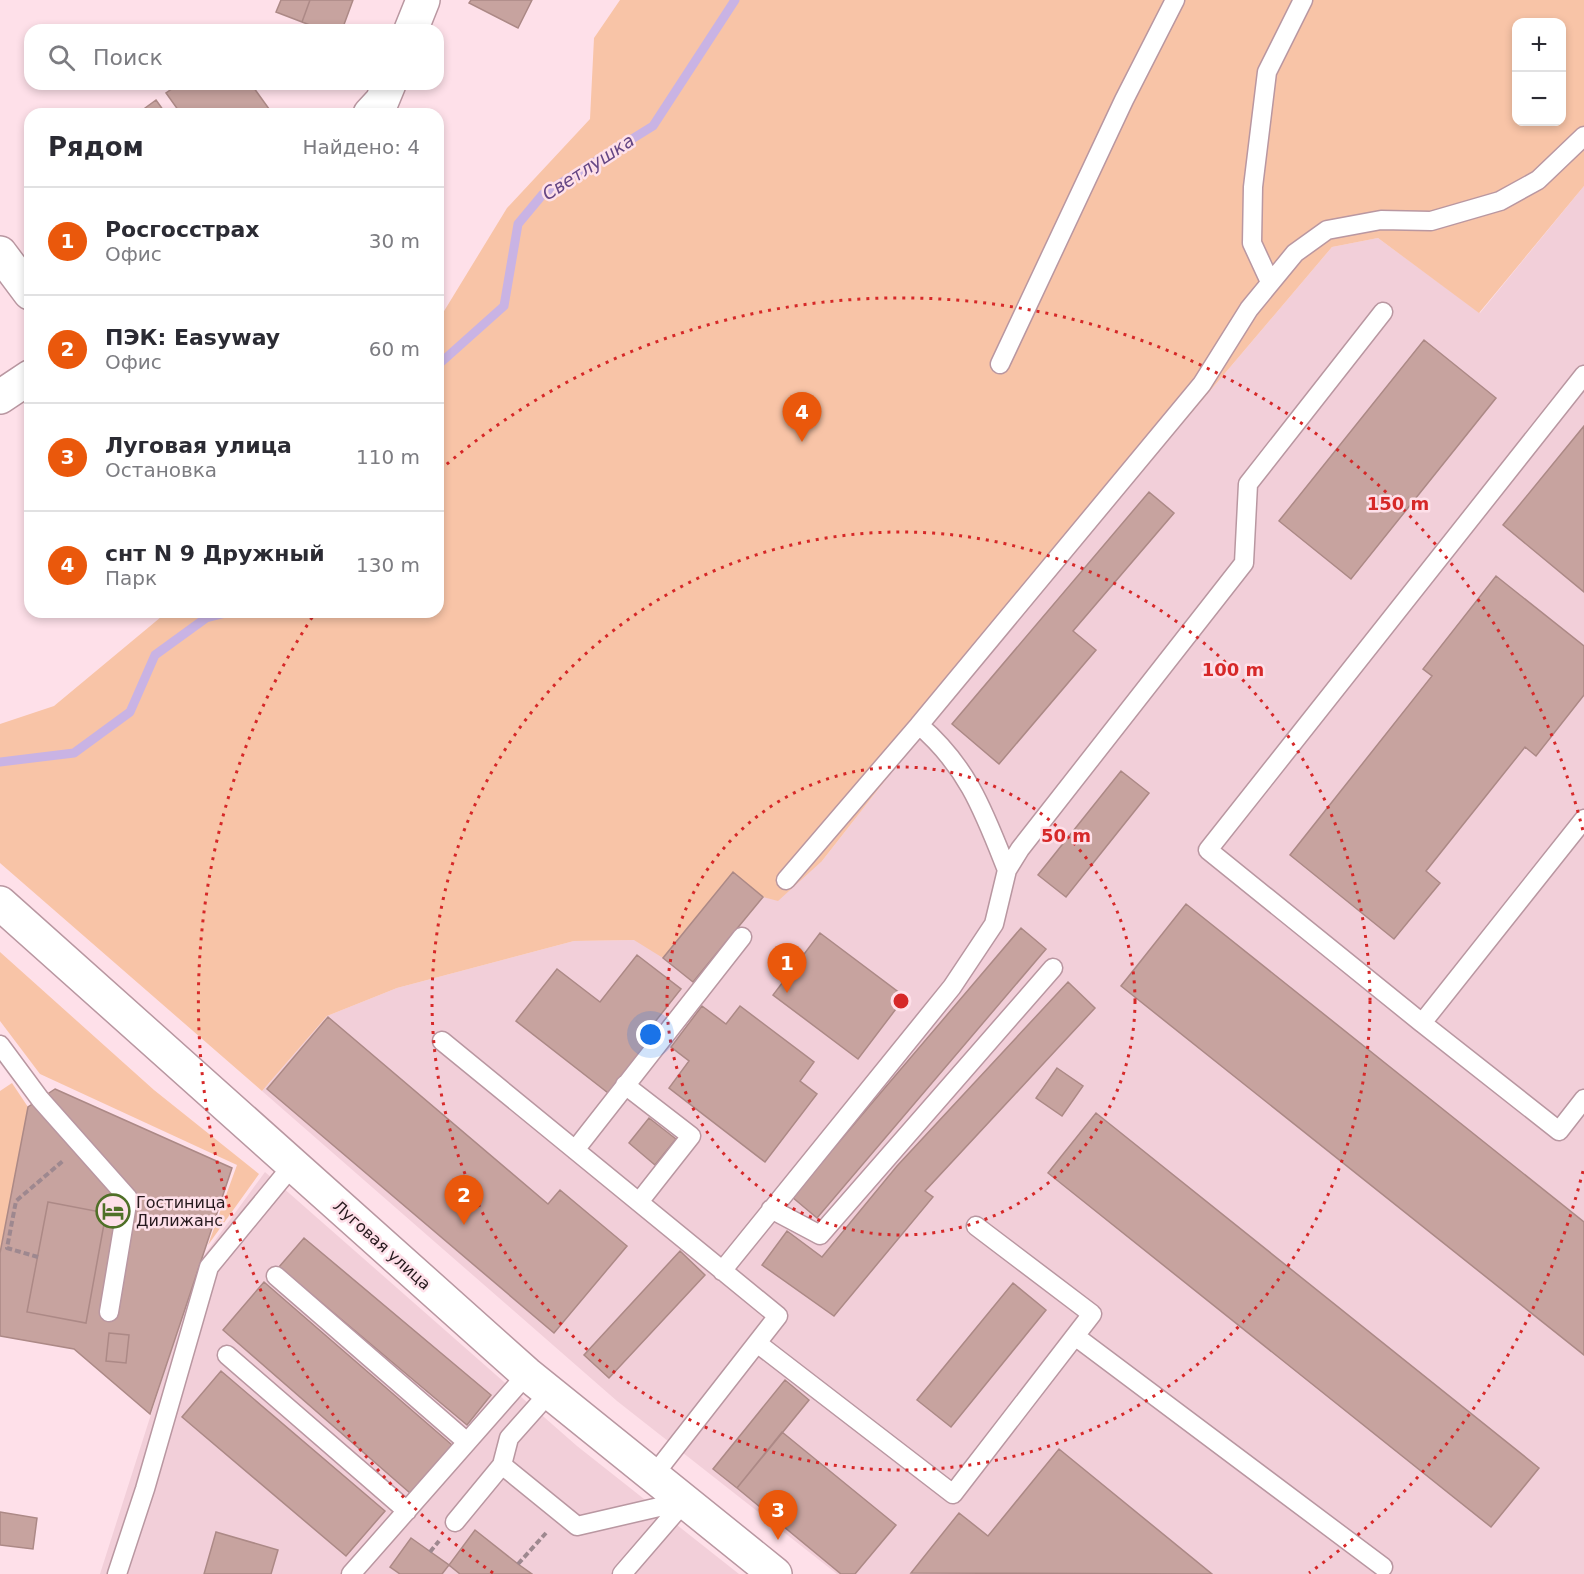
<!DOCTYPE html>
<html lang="ru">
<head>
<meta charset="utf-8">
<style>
  body { margin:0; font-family:"DejaVu Sans",sans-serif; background:#f2f2f3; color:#2b2b33 }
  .controls { position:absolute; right:18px; top:18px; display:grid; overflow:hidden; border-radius:12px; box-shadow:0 3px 9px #0003 }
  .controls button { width:54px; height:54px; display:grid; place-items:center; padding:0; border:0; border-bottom:2px solid #e1e1e2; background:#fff; color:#2b2b33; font:30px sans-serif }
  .you { position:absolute; left:651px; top:1035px; width:21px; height:21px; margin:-15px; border:4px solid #fff; border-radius:50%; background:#1a73e8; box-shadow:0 0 0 9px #1a73e833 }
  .badge { display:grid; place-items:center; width:39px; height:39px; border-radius:50%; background:#ea580c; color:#fff; font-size:20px; font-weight:700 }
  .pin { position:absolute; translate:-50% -50px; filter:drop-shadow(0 2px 3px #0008) }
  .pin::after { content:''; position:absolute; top:32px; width:21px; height:18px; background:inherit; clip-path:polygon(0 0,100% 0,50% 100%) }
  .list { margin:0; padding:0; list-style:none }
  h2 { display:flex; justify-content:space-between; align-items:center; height:78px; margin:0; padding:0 24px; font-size:26px }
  h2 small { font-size:20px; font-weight:400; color:#7c7c81 }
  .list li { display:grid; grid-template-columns:39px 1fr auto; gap:18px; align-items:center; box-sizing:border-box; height:108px; padding:0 24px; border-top:2px solid #e1e1e2 }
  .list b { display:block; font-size:22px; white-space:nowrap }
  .list p { margin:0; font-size:20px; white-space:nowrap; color:#7c7c81 }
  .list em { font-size:20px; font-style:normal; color:#7c7c81 }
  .icon { flex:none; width:33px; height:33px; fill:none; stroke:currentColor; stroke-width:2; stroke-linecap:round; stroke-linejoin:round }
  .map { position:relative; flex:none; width:1584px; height:1574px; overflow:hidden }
  .search { position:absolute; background:#fff; box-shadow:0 3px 9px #0003; left:24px; top:24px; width:420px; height:66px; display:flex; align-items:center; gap:15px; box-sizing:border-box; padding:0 21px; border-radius:18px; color:#7c7c81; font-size:22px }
  .panel { position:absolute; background:#fff; box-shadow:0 3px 9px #0003; left:24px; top:108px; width:420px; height:510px; border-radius:18px }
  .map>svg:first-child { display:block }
  .built { fill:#f2cfd9 }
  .green { fill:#f8c4a7; fill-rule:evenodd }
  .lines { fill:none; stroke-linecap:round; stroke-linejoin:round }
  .stream { stroke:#c9b3e4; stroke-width:9 }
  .building { fill:#c7a39f; stroke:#ac8986; stroke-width:1.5 }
  .service-casing { stroke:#b997a1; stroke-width:21 }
  .minor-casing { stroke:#b997a1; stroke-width:36 }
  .path { stroke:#9e888f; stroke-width:4; stroke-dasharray:6 3; stroke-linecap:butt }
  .service { stroke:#fff; stroke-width:18 }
  .minor { stroke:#fff; stroke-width:33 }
  .ring { fill:none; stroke:#d62828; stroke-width:3; stroke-dasharray:3 6 }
  .labels { text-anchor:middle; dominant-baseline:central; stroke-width:5; stroke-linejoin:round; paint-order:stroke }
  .poi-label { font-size:16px; fill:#26191d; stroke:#fee0e9; text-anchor:start }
  .street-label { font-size:16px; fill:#26191d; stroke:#fee0e9 }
  .water-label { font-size:18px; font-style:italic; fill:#654684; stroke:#fee0e9 }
  .centre { fill:#d62828; stroke:#fee0e9; stroke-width:3 }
  .ring-label { font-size:18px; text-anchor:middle; font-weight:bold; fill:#d62828; stroke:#fee0e9; stroke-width:5; stroke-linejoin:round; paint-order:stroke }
</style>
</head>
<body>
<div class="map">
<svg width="1584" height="1574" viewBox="0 0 1584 1574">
  <rect width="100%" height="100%" fill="#fee0e9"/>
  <!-- built -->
  <path class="built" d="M 1584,186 L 1584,1574 L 837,1574 L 617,1401 L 262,1091 L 327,1016 L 397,988 L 574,941 L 634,940 L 733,872 L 822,861 L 949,699 L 1332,247 L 1378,238 L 1480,313 Z
    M 265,1172 L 577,1446 L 739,1574 L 100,1574 L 200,1261 Z"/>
  <!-- green -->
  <path class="green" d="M 620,0 L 1584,0 L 1584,186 L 1479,313 L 1378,238 L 1332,247 L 949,699 L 822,861 L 778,901 L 763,897 L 733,872 L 663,958 L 634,940 L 574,941 L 397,988 L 327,1016 L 262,1091 L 0,863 L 0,724 L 54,706 L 167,612 L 438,612 L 438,321 L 507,208 L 590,119 L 594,38 ZM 1516,22 L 1562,22 L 1562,122 L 1516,122 Z
    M 0,952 L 154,1090 L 259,1174 L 208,1245 L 237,1165 L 40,1074 L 0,1021 Z
    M 12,1083 L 28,1107 L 0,1253 L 0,1091 Z"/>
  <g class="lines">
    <!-- stream -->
    <path class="stream" d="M 438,365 L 504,306 L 518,224 L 543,194 L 653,126 L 735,0
      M 0,762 L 74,753 L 130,712 L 155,655 L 206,618 L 230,612"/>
  </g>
  <!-- building -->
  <path class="building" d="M 281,0 L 310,0 L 302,22 L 276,12 Z
    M 310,0 L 353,0 L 342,30 L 323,30 L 302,22 Z
    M 471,0 L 532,0 L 518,28 L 469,3 Z
    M 179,84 L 251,84 L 272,113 L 181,114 L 166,93 Z
    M 156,100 L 166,114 L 137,114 Z
    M 1424,340 L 1496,398 L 1351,579 L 1279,521 Z
    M 1584,426 L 1584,592 L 1503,525 Z
    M 1149,492 L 1174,513 L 1073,631 L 1096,650 L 999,764 L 952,724 Z
    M 1496,576 L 1584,646 L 1584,695 L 1536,756 L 1525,747 L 1426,871 L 1440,883 L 1394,939 L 1290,855 L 1432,676 L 1423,669 Z
    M 1121,771 L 1149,793 L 1066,897 L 1038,875 Z
    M 733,872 L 763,897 L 693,982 L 663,958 Z
    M 1186,904 L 1584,1222 L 1584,1355 L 1121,986 Z
    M 1021,928 L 1046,949 L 817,1218 L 792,1197 Z
    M 820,933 L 905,997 L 858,1059 L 773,995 Z
    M 637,955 L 681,989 L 643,1037 L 652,1044 L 612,1096 L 516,1021 L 557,969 L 600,1002 Z
    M 1068,982 L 1095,1008 L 925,1191 L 933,1197 L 834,1316 L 762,1265 L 787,1231 L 822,1257 L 897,1166 Z
    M 702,1006 L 726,1024 L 740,1006 L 814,1062 L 800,1081 L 817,1094 L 765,1162 L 669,1088 L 689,1061 L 671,1047 Z
    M 328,1017 L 548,1204 L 560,1190 L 627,1246 L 554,1333 L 267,1089 Z
    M 1057,1068 L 1083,1086 L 1062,1116 L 1036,1098 Z
    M 55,1089 L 232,1168 L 150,1414 L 74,1349 L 0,1336 L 0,1253 L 28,1107 Z
    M 1096,1113 L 1539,1468 L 1491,1527 L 1048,1173 Z
    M 649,1118 L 676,1139 L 655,1165 L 629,1143 Z
    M 48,1202 L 106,1213 L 86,1323 L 27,1312 Z
    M 304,1238 L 491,1395 L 467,1425 L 279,1267 Z
    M 680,1251 L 705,1275 L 609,1378 L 584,1355 Z
    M 264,1282 L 452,1445 L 410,1493 L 223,1330 Z
    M 1013,1283 L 1046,1310 L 951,1427 L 917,1400 Z
    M 109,1333 L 129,1335 L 126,1363 L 106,1361 Z
    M 221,1371 L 385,1511 L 346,1556 L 182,1417 Z
    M 785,1380 L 809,1400 L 737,1488 L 713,1469 Z
    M 782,1432 L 896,1525 L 855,1574 L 841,1574 L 737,1488 Z
    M 1059,1449 L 1212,1574 L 911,1573 L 959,1513 L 988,1536 Z
    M 0,1512 L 37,1518 L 33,1549 L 0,1545 Z
    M 475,1530 L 518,1564 L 532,1574 L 460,1574 L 449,1565 Z
    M 216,1532 L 278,1550 L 271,1574 L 204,1574 Z
    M 411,1538 L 449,1565 L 442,1574 L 400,1574 L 390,1567 Z"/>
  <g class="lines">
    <!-- service casing -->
    <g class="service-casing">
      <path id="service" d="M 1270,282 L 1252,243 L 1253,187 L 1267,72 L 1303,0
        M 1000,364 L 1124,100 L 1175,0
        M 1584,375 L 1208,850 L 1422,1023 L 1584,819
        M 1007,870 C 984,812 968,767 919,725 L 1202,384 L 1249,309 L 1295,253 L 1327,230 L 1381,220 L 1431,221 L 1500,201 L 1538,180 L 1584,136
        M 786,880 L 919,725
        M 1422,1023 L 1559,1131 L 1584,1099
        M 442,1041 L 778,1316 L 653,1476
        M 0,1045 L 40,1099 L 128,1198 L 109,1312
        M 625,1085 L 691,1136 L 639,1202
        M 575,1150 L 742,937
        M 771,1209 L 820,1235 L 1053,968
        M 722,1271 L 952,987 L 994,924 L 1007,870 L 1020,849 L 1244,563 L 1248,484 L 1383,312
        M 276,1276 L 467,1442
        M 1075,1336 L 1383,1567
        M 757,1343 L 953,1494 L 1092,1314 L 976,1226
        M 227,1355 L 407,1511
        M 502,1465 L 509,1438 L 549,1393
        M 455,1522 L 502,1465 L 577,1526 L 685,1501
        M 117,1574 L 145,1489 L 209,1267 L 292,1166
        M 351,1574 L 527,1374
        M 622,1574 L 685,1501"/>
    </g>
    <!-- minor casing -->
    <g class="minor-casing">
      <path id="minor" d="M 411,30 L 423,0
        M 370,114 L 382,101 L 389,84
        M 0,253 L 30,293
        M 0,397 L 30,377
        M 0,903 L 527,1374 L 775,1574"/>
    </g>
    <!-- path -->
    <path class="path" d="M 38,1257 L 7,1248 L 16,1201 L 64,1160
      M 430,1552 L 439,1541
      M 518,1564 L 546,1533"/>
    <!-- service -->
    <use href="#service" class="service"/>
    <!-- minor -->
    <use href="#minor" class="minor"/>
  </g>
  <!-- distance rings -->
  <g class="ring">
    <circle cx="901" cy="1001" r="234"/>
    <circle cx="901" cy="1001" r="469"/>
    <path d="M1583 1171A703 703 0 0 1 1309 1573M493 1573A703 703 0 0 1 315 613M440 470A703 703 0 0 1 1583 831"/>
  </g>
  <!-- icons -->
  <defs>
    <g id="hotel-ring" transform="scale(1.725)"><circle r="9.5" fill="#fee0e9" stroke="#4f7027" stroke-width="1.5"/><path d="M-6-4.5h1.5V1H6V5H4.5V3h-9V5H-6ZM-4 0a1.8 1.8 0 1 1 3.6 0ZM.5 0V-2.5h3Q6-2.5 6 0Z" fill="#4f7027"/></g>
  </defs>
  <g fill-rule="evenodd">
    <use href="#hotel-ring" x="113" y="1211"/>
  </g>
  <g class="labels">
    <!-- poi labels -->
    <g class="poi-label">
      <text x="136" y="1202">Гостиница<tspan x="136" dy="18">Дилижанс</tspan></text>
    </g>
    <!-- street labels -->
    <g class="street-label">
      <text transform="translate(382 1245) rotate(42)">Луговая улица</text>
    </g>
    <!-- water labels -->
    <g class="water-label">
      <text transform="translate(588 167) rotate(-33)">Светлушка</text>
    </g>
  </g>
  <circle cx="901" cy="1001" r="9" class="centre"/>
  <g class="ring-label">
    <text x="1398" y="510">150 m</text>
    <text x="1233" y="676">100 m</text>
    <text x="1066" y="842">50 m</text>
  </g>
</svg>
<div class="controls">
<button>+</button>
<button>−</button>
</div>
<div class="you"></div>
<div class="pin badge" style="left:787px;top:993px">1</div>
<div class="pin badge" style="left:464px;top:1225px">2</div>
<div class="pin badge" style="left:778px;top:1540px">3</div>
<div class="pin badge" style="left:802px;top:442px">4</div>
<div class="search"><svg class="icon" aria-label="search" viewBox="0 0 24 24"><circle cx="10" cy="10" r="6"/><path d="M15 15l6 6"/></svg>Поиск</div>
<section class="panel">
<h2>Рядом<small>Найдено: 4</small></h2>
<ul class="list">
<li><span class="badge">1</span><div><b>Росгосстрах</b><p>Офис</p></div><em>30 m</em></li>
<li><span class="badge">2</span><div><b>ПЭК: Easyway</b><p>Офис</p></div><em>60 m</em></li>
<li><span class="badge">3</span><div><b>Луговая улица</b><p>Остановка</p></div><em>110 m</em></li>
<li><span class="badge">4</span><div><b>снт N 9 Дружный</b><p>Парк</p></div><em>130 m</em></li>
</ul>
</section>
</div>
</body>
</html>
